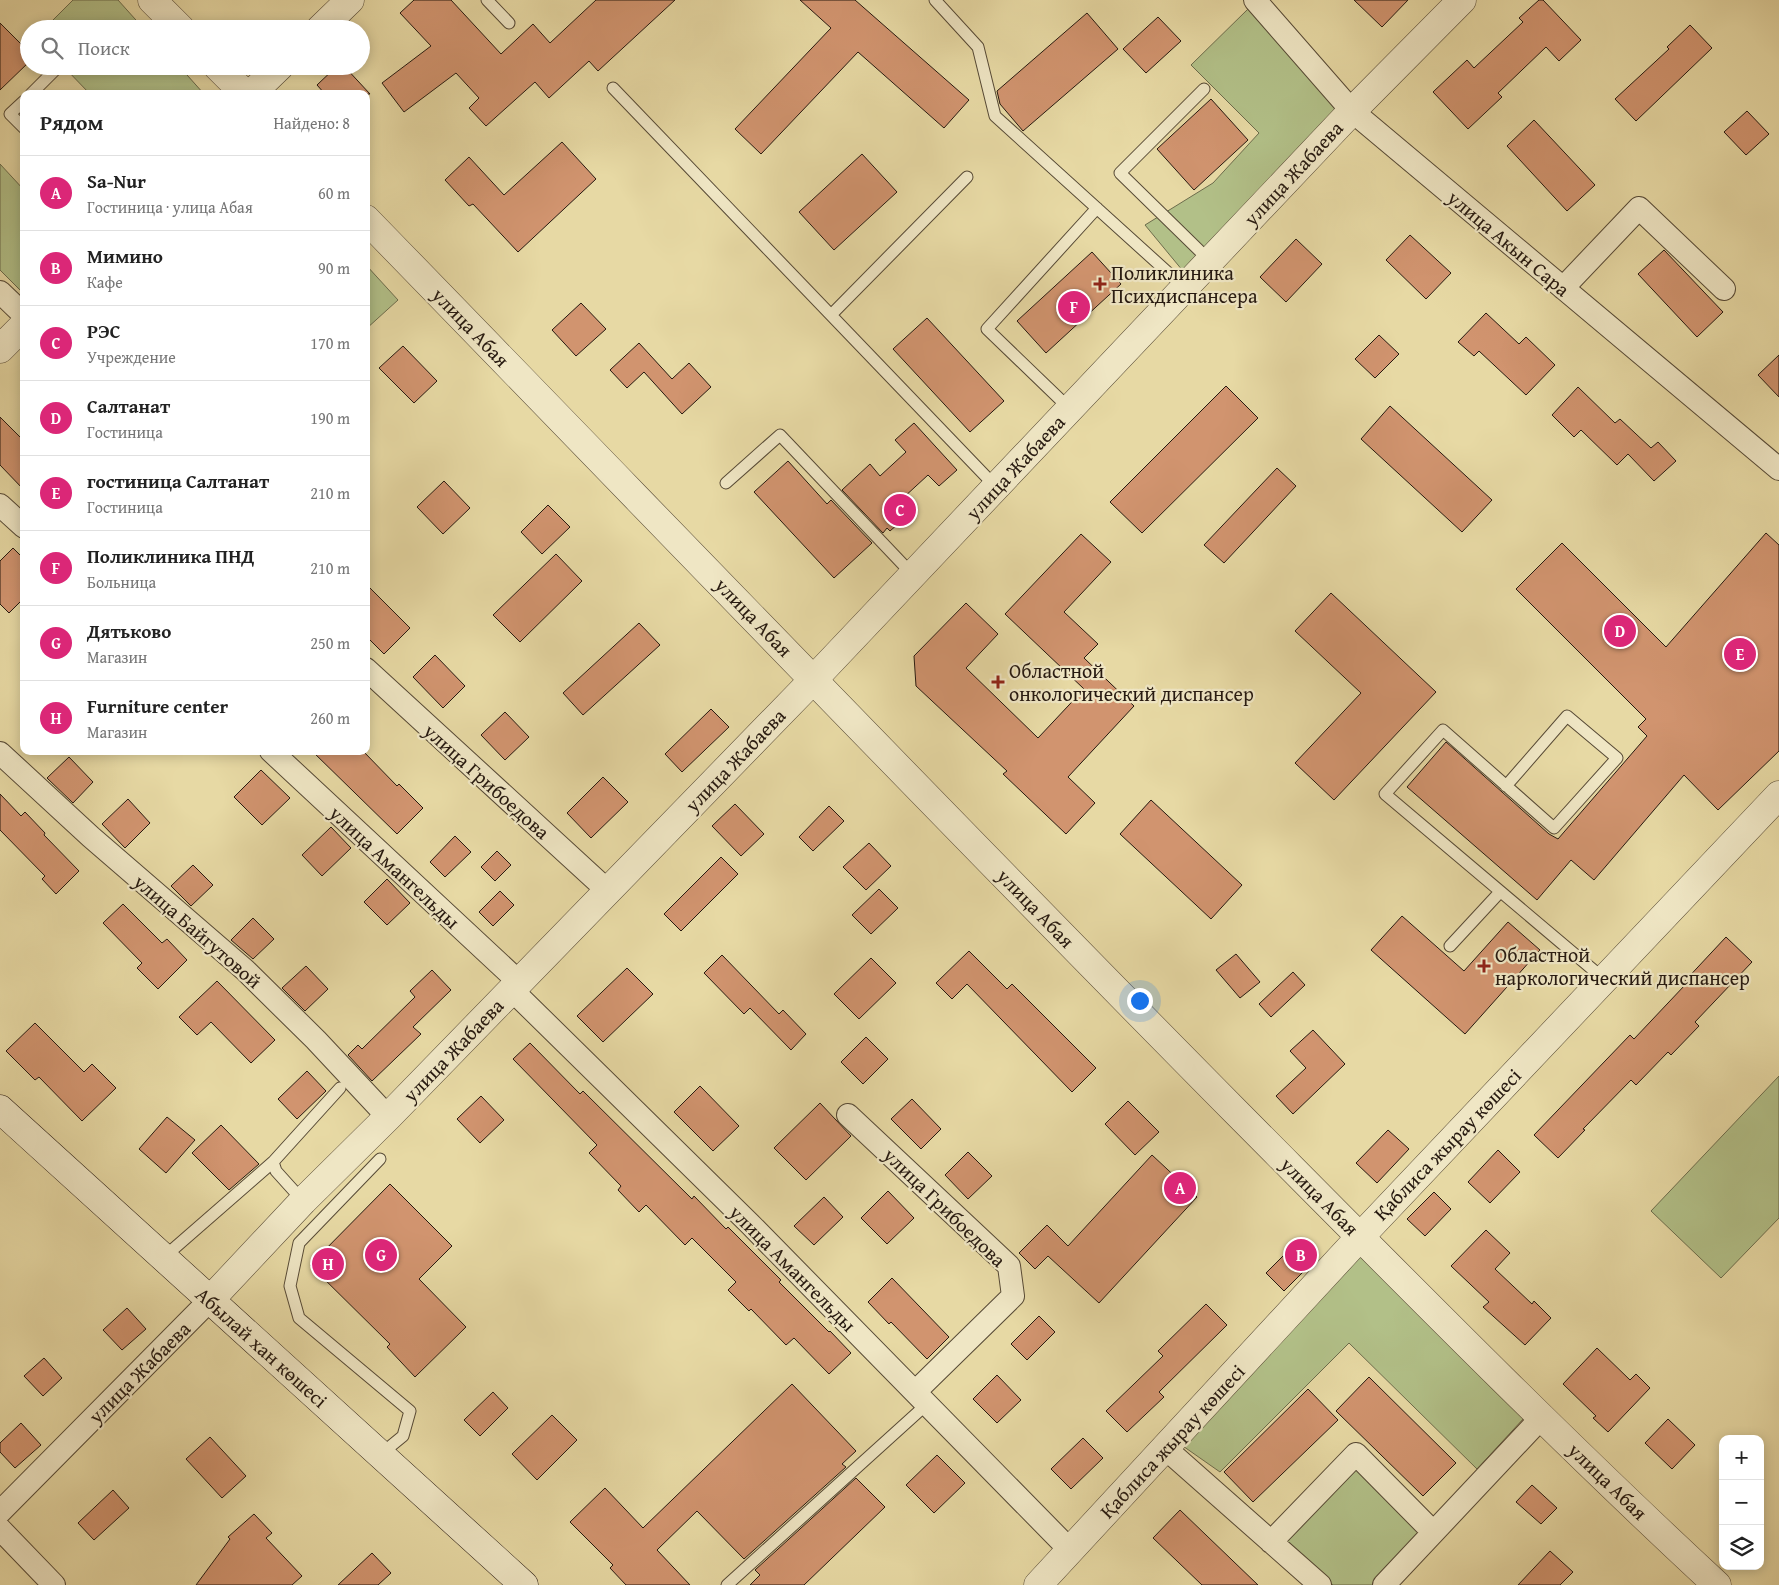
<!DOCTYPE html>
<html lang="ru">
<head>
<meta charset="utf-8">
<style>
  body { margin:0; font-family:"Gentium Book Plus",serif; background:#f6f6f6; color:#222 }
  .controls { position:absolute; right:15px; bottom:15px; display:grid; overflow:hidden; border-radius:10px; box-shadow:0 2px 12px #0003 }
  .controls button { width:45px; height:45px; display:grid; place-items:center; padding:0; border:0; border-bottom:1px solid #e0e0e0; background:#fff; color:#222; font:25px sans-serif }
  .you { position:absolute; left:1139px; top:1000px; width:18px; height:18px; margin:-12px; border:4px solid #fff; border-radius:50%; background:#1a73e8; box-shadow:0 0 0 8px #1a73e833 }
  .badge { display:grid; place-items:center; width:32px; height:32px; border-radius:50%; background:#db2777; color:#fff; font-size:16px; font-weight:700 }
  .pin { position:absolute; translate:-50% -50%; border:2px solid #fff; box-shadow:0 1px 5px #0006 }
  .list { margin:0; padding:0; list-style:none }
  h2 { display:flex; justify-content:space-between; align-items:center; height:65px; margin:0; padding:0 20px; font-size:21px }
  h2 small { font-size:16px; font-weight:400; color:#767676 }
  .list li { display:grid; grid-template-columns:32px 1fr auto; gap:15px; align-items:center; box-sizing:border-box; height:75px; padding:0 20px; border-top:1px solid #e0e0e0 }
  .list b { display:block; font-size:19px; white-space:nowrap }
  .list p { margin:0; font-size:16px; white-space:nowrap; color:#767676 }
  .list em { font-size:16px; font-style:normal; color:#767676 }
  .icon { flex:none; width:28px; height:28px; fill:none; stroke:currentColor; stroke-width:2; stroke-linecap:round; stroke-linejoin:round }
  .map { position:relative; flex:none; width:1779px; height:1585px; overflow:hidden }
  .search { position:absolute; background:#fff; box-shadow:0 2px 12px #0003; left:20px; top:20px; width:350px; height:55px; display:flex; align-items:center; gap:12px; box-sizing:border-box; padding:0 18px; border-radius:28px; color:#767676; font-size:19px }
  .panel { position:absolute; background:#fff; box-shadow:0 2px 12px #0003; left:20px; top:90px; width:350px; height:665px; border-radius:10px }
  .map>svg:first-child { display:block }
  .green { fill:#b2c088; stroke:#6c6c4c }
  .building { fill:#d1946f; stroke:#261910 }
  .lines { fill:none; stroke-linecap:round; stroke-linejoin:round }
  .service-casing { stroke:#564935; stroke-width:13 }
  .minor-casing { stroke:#564935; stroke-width:24 }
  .tertiary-casing { stroke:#564935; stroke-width:29 }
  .secondary-casing { stroke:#261910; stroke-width:29 }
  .service { stroke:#efe6c4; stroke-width:11 }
  .minor { stroke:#efe6c4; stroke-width:22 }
  .tertiary { stroke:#efe6c4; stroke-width:28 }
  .secondary { stroke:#efe6c4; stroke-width:28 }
  .poi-dot { fill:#8f2418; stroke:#efe6c4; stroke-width:2 }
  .labels { text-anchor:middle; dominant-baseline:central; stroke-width:4.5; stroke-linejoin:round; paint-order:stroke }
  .street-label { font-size:20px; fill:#261910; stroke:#efe6c4 }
  .poi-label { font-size:20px; fill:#261910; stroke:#efe6c4; text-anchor:start }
</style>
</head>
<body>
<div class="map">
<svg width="1779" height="1585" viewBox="0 0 1779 1585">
  <rect width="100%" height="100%" fill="#e7d9a4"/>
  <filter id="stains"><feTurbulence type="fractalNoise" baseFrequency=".004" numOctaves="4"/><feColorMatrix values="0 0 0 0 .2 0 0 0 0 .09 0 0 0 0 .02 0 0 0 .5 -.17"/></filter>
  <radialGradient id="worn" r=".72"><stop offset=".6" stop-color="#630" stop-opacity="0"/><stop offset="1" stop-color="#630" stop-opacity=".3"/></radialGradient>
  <!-- green -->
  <path class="green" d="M 73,0 L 118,0 L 144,29 L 44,29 Z
    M 1248,9 L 1338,111 L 1183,271 L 1145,225 L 1213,183 L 1259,133 L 1191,65 Z
    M 63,66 L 179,66 L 204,94 L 90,94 Z
    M 0,164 L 24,190 L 24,294 L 0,270 Z
    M 366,265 L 398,300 L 366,329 Z
    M 1779,1076 L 1779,1218 L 1721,1278 L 1651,1211 Z
    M 1357,1253 L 1524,1418 L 1477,1469 L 1349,1343 L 1220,1472 L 1180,1444 Z
    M 1357,1468 L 1422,1529 L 1372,1585 L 1333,1585 L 1284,1541 Z"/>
  <!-- building -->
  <path class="building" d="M 414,0 L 451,0 L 501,54 L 533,24 L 550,43 L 596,0 L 675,0 L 598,71 L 589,61 L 549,98 L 535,82 L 486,126 L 469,108 L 479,98 L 456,73 L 404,112 L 382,83 L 431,46 L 400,13 Z
    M 800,0 L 855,0 L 969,100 L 944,128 L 858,52 L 761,154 L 735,129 L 831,28 Z
    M 1354,0 L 1408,0 L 1382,27 Z
    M 1539,0 L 1543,0 L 1581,40 L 1559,61 L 1546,47 L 1498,93 L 1502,97 L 1468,129 L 1433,92 L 1467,60 L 1474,68 L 1523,22 L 1519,18 Z
    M 1087,13 L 1118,49 L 1023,131 L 1000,104 L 997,91 Z
    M 1158,17 L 1181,41 L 1146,73 L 1123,49 Z
    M 0,23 L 29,52 L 29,62 L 0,90 Z
    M 1690,25 L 1712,48 L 1636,121 L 1615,99 L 1669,49 L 1667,47 Z
    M 337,66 L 344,66 L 370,94 L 325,94 L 317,85 Z
    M 1211,99 L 1248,140 L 1194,190 L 1157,149 Z
    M 1747,111 L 1769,134 L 1746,155 L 1724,132 Z
    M 1534,120 L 1595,185 L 1567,211 L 1507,146 Z
    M 562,142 L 596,179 L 518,252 L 473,204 L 469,206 L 445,180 L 469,157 L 504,195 Z
    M 862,154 L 897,192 L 834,250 L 799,212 Z
    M 1410,235 L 1451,273 L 1426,299 L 1386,260 Z
    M 1296,239 L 1322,264 L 1286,302 L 1260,277 Z
    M 1664,250 L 1723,312 L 1697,337 L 1638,274 Z
    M 1092,252 L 1121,284 L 1046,353 L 1017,321 Z
    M 581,303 L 606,329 L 576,356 L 552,330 Z
    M 1486,313 L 1519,344 L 1526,337 L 1555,365 L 1526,395 L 1479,351 L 1474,356 L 1458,342 Z
    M 927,318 L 1004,401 L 970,432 L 893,349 Z
    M 1379,335 L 1399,354 L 1375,378 L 1355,359 Z
    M 639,343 L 672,379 L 689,363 L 711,387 L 682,414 L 644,372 L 627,388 L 610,370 Z
    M 403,346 L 437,381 L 414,403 L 379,368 Z
    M 1779,355 L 1779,397 L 1758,375 Z
    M 1226,386 L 1258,418 L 1142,533 L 1110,502 Z
    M 1578,387 L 1615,423 L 1620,419 L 1651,448 L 1658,442 L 1676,461 L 1654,481 L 1628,454 L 1617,465 L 1581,430 L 1574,437 L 1552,415 Z
    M 1390,406 L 1492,500 L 1462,532 L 1361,439 Z
    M 0,417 L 24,441 L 24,490 L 0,465 Z
    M 914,423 L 957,470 L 939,486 L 928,475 L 903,498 L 914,510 L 890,531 L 887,528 L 883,533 L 842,490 L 870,464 L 880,476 L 906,452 L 895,440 Z
    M 788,461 L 827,504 L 831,500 L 872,543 L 834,578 L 754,492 Z
    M 1277,468 L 1296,486 L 1224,563 L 1204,545 Z
    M 444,481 L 470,508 L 443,534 L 417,507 Z
    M 548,505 L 570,527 L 542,554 L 521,532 Z
    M 1766,533 L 1779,545 L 1779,751 L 1718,810 L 1684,775 L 1594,880 L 1571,860 L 1537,900 L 1407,787 L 1446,742 L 1549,834 L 1558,839 L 1647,736 L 1638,727 L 1646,719 L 1516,589 L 1562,543 L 1666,647 Z
    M 1081,534 L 1111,562 L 1064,612 L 1098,644 L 1084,658 L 1134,706 L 1068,777 L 1095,803 L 1066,834 L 1003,774 L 1007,771 L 916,686 L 914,656 L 966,603 L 998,634 L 966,668 L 1038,738 L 1084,689 L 1005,614 Z
    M 13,548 L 24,559 L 24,598 L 9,613 L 0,604 L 0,561 Z
    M 556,554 L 582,581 L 520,642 L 493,615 Z
    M 366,584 L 410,628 L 384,654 L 366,636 Z
    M 1331,593 L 1436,692 L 1334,800 L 1295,763 L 1361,693 L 1295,631 Z
    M 639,623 L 660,645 L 583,715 L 563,693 Z
    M 435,655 L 465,686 L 443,708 L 413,677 Z
    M 711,709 L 729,727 L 682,772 L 665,754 Z
    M 505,712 L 529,737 L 505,760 L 481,735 Z
    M 312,751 L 363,751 L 397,786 L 399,784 L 423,808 L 397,834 Z
    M 69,757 L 93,782 L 73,803 L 47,778 Z
    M 261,770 L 290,798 L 262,825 L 234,797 Z
    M 603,777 L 628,802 L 591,838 L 567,813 Z
    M 0,794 L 21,816 L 25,812 L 45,833 L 44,835 L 79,871 L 56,894 L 42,879 L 45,876 L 0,830 Z
    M 128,799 L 150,823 L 125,848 L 102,824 Z
    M 1151,800 L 1242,885 L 1211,919 L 1120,834 Z
    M 735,804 L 764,834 L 741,856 L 712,826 Z
    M 829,806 L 844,821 L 813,851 L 799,837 Z
    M 331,827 L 351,848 L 322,876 L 302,855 Z
    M 455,836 L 471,852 L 445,877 L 430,862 Z
    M 869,843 L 891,866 L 866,890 L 843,867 Z
    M 497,851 L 511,865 L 495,881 L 481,867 Z
    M 721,857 L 738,874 L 681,931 L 664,914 Z
    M 193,865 L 213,885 L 191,906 L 171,886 Z
    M 387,879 L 410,903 L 387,925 L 364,902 Z
    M 879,889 L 898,908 L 871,934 L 852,915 Z
    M 500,891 L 514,905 L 493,926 L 479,912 Z
    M 123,904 L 162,943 L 167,939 L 187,960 L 158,989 L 137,968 L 142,963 L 103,923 Z
    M 1402,916 L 1464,971 L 1508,922 L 1540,950 L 1465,1034 L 1371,950 Z
    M 253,918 L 274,939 L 253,959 L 231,940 Z
    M 1726,937 L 1752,962 L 1695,1022 L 1699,1026 L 1671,1055 L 1668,1052 L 1636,1085 L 1631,1080 L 1583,1129 L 1585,1130 L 1558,1158 L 1534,1135 L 1630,1035 L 1634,1039 L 1685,985 L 1683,983 Z
    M 969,951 L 1007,989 L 1012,984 L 1096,1068 L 1072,1092 L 967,984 L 952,999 L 936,983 Z
    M 1236,954 L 1260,982 L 1240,998 L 1216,970 Z
    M 722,955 L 779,1014 L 783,1010 L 806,1034 L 791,1050 L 750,1008 L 744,1014 L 704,973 Z
    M 871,958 L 896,983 L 859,1019 L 834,994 Z
    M 306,966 L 328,989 L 305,1011 L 282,988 Z
    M 627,968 L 653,994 L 603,1042 L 577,1016 Z
    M 432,970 L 451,990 L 413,1027 L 421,1034 L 372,1081 L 348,1055 L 358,1045 L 362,1049 L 415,997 L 410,991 Z
    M 1293,972 L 1305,985 L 1271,1017 L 1259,1004 Z
    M 217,981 L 275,1040 L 251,1063 L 211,1022 L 197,1035 L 179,1017 Z
    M 35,1023 L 84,1072 L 92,1064 L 116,1088 L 82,1121 L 39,1077 L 35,1080 L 6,1051 Z
    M 1313,1030 L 1345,1064 L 1293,1114 L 1276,1096 L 1306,1068 L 1290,1051 Z
    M 866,1037 L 888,1059 L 863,1084 L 841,1062 Z
    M 530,1043 L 580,1094 L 583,1091 L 692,1199 L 694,1196 L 726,1229 L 728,1227 L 781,1280 L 779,1282 L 829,1332 L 830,1331 L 851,1353 L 829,1374 L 794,1338 L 786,1345 L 751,1309 L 749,1311 L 728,1290 L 736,1282 L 692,1238 L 685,1245 L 646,1205 L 639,1212 L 618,1190 L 621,1186 L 589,1153 L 597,1145 L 513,1059 Z
    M 307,1071 L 326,1091 L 297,1119 L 278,1099 Z
    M 700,1086 L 739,1126 L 713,1151 L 674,1112 Z
    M 481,1096 L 504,1120 L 480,1143 L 457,1119 Z
    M 912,1099 L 941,1129 L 921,1149 L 891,1119 Z
    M 1128,1101 L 1159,1132 L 1135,1155 L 1105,1124 Z
    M 820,1103 L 851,1136 L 806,1180 L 774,1148 Z
    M 167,1117 L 195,1140 L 166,1173 L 139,1149 Z
    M 221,1125 L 259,1164 L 229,1190 L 192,1153 Z
    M 1388,1130 L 1409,1149 L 1377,1183 L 1356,1163 Z
    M 1498,1150 L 1520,1172 L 1490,1203 L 1468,1182 Z
    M 968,1152 L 992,1176 L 968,1199 L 945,1175 Z
    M 1152,1155 L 1197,1197 L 1099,1303 L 1048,1256 L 1035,1269 L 1019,1253 L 1047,1225 L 1068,1246 Z
    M 390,1184 L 452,1246 L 419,1279 L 466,1327 L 415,1377 L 387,1347 L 390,1344 L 310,1265 Z
    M 888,1191 L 914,1218 L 887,1244 L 861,1218 Z
    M 1434,1192 L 1451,1209 L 1425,1236 L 1407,1219 Z
    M 824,1197 L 843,1217 L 814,1245 L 794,1226 Z
    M 1486,1230 L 1510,1253 L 1495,1269 L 1532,1304 L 1534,1301 L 1551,1318 L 1525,1345 L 1483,1307 L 1489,1302 L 1451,1266 Z
    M 1298,1241 L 1316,1259 L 1284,1291 L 1266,1273 Z
    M 892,1278 L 949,1337 L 927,1359 L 891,1322 L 889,1324 L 868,1302 Z
    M 1206,1304 L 1227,1325 L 1159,1392 L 1164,1397 L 1127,1432 L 1106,1411 L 1163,1356 L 1158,1351 Z
    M 127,1308 L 146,1329 L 122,1350 L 103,1330 Z
    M 1039,1316 L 1055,1332 L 1027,1360 L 1011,1344 Z
    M 1597,1348 L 1630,1380 L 1636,1374 L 1650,1388 L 1608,1432 L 1593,1418 L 1596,1416 L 1563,1384 Z
    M 44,1358 L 62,1378 L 43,1396 L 24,1376 Z
    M 997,1375 L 1021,1400 L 997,1423 L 973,1399 Z
    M 1369,1377 L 1456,1463 L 1423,1496 L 1336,1411 Z
    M 792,1384 L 856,1451 L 842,1464 L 846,1467 L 744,1559 L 697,1511 L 657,1550 L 690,1585 L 626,1585 L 610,1568 L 613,1565 L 570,1522 L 605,1488 L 643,1528 Z
    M 1308,1389 L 1338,1420 L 1253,1502 L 1224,1472 Z
    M 493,1392 L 508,1408 L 480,1436 L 464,1420 Z
    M 552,1415 L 577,1440 L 537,1480 L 512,1454 Z
    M 1668,1419 L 1695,1445 L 1672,1469 L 1645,1443 Z
    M 21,1423 L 41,1445 L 15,1468 L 0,1452 L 0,1443 Z
    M 210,1437 L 246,1476 L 222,1498 L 186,1459 Z
    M 1083,1438 L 1103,1458 L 1071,1489 L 1051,1469 Z
    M 937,1455 L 965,1483 L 934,1513 L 906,1485 Z
    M 856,1478 L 885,1507 L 804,1585 L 750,1585 L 760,1575 L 755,1570 Z
    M 1532,1485 L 1557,1508 L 1541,1524 L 1516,1502 Z
    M 113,1490 L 129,1508 L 94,1540 L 78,1523 Z
    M 1180,1510 L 1258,1585 L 1202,1585 L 1153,1538 Z
    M 254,1514 L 272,1533 L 266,1538 L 302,1576 L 292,1585 L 196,1585 L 230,1539 L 228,1537 Z
    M 1550,1551 L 1573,1572 L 1560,1585 L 1518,1585 Z
    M 372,1553 L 391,1573 L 378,1585 L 338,1585 Z"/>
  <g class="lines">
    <!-- service casing -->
    <g class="service-casing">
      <path id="service" d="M 487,0 L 509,23
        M 935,0 L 978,47 L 995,116 L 1185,288
        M 613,88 L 996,487
        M 1204,89 L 1120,173 L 1210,261
        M 31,94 L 59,66
        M 24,101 L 10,114 L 24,128
        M 831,315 L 967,177
        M 1070,409 L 987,329 L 1097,208
        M 726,483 L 780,435 L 913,575
        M 1506,786 L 1567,716 L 1617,758 L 1554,828 L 1443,730 L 1385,794 L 1604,979
        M 1450,946 L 1500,892
        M 380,1159 L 299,1243 L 290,1286 L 299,1318 L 410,1411 L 403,1436 L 381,1454
        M 303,1201 L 276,1171 L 273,1162 L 340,1088
        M 163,1258 L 273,1162
        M 727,1585 L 927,1404"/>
    </g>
    <!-- minor casing -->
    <g class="minor-casing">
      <path id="minor" d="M 1255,0 L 1352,111 L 1779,469
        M 1563,288 L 1639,208 L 1724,289
        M 0,292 L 24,315
        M 0,505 L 24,527
        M 366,669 L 608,891
        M 271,751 L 519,982
        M 0,753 L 91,837 L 245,970 L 316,1040 L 388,1117
        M 512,990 L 750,1224 L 1071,1551
        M 848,1115 L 1009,1266 L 1013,1296 L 915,1392
        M 1165,1448 L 1320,1585
        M 0,1512 L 210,1300
        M 0,1529 L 54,1585
        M 1271,1542 L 1356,1454 L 1433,1532
        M 1384,1585 L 1542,1417"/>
    </g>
    <!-- tertiary casing -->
    <g class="tertiary-casing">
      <path id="tertiary" d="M 152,0 L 181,29
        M 320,29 L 350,0
        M 217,66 L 245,94
        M 251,94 L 280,66
        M 366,219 C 656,517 943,816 1235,1111 C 1394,1271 1552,1432 1717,1585
        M 0,349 L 24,325
        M 210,1300 L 303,1201 L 388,1117 L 814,679 L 1352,111 L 1462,0
        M 1038,1585 L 1360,1237 L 1779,795"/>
    </g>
    <!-- secondary casing -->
    <g class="secondary-casing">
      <path id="secondary" d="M 0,1109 L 524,1585"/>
    </g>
    <!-- service -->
    <use href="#service" class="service"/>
    <!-- minor -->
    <use href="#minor" class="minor"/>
    <!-- tertiary -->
    <use href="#tertiary" class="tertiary"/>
    <!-- secondary -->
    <use href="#secondary" class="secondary"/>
  </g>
  <!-- markers -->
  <g class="poi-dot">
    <path d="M1097.5 276.5h5v5h5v5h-5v5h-5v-5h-5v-5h5z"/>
    <path d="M995.5 674.5h5v5h5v5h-5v5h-5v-5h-5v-5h5z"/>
    <path d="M1481.5 958.5h5v5h5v5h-5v5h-5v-5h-5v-5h5z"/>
  </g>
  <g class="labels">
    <!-- street labels -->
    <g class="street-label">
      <text transform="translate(1293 173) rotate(-47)">улица Жабаева</text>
      <text transform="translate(1509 243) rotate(40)">улица Акын Сара</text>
      <text transform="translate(471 327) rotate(46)">улица Абая</text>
      <text transform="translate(1015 467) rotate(-47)">улица Жабаева</text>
      <text transform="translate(754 617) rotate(46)">улица Абая</text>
      <text transform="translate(735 760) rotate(-46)">улица Жабаева</text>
      <text transform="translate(487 781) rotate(42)">улица Грибоедова</text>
      <text transform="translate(395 867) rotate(43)">улица Амангельды</text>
      <text transform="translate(1036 908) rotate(46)">улица Абая</text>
      <text transform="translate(198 931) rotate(41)">улица Байгутовой</text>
      <text transform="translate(453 1050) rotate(-46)">улица Жабаева</text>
      <text transform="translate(1447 1144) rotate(-46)">Қаблиса жырау көшесі</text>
      <text transform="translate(1320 1196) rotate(45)">улица Абая</text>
      <text transform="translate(945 1207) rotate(44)">улица Грибоедова</text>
      <text transform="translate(793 1268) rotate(45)">улица Амангельды</text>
      <text transform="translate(262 1347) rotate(42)">Абылай хан көшесі</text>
      <text transform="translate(139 1372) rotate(-45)">улица Жабаева</text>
      <text transform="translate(1172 1441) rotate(-47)">Қаблиса жырау көшесі</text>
      <text transform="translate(1608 1481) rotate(44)">улица Абая</text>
    </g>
    <!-- poi labels -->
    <g class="poi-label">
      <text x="1111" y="272">Поликлиника<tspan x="1111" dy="23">Психдиспансера</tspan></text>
      <text x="1009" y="670">Областной<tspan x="1009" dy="23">онкологический диспансер</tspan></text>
      <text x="1495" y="954">Областной<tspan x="1495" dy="23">наркологический диспансер</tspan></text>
    </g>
  </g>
  <rect width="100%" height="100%" filter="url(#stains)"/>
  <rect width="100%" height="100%" fill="url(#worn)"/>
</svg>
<div class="controls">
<button>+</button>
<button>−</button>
<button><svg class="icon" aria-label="layers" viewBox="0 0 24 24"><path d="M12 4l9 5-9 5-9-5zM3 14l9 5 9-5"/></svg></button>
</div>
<div class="you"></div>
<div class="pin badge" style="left:1180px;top:1188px">A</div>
<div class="pin badge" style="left:1301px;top:1255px">B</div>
<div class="pin badge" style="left:900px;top:510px">C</div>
<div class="pin badge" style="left:1620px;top:631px">D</div>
<div class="pin badge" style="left:1740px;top:654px">E</div>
<div class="pin badge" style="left:1074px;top:307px">F</div>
<div class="pin badge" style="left:381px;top:1255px">G</div>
<div class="pin badge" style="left:328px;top:1264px">H</div>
<div class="search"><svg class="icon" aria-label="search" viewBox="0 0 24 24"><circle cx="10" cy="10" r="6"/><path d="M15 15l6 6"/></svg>Поиск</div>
<section class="panel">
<h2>Рядом<small>Найдено: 8</small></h2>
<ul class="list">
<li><span class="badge">A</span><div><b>Sa-Nur</b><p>Гостиница · улица Абая</p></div><em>60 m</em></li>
<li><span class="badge">B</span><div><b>Мимино</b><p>Кафе</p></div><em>90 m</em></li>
<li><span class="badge">C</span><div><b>РЭС</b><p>Учреждение</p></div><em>170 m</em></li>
<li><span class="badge">D</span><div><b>Салтанат</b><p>Гостиница</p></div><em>190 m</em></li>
<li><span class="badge">E</span><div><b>гостиница Салтанат</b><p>Гостиница</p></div><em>210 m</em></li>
<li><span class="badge">F</span><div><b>Поликлиника ПНД</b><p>Больница</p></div><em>210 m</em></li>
<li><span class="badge">G</span><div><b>Дятьково</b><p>Магазин</p></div><em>250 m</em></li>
<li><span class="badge">H</span><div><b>Furniture center</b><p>Магазин</p></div><em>260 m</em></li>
</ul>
</section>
</div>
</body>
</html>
